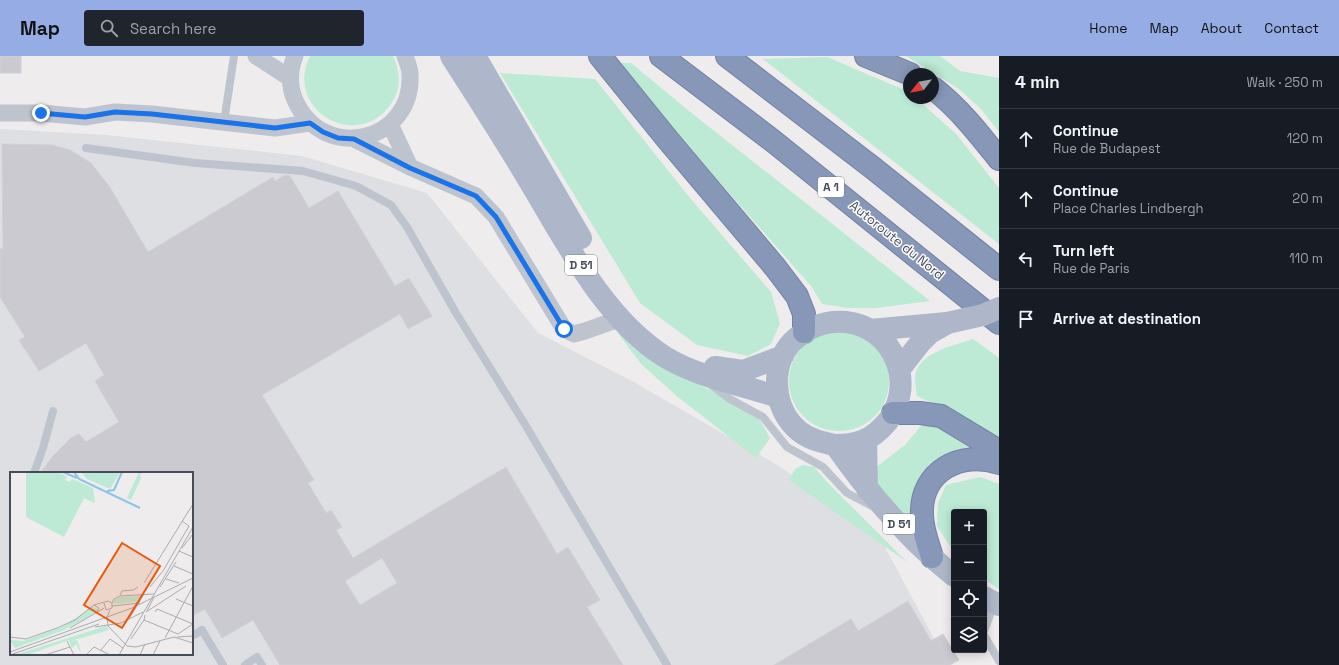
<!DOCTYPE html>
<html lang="en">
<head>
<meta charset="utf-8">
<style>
  body { margin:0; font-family:"Space Grotesk",sans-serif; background:#20242c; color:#f1f3f6 }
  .controls { position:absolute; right:12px; bottom:12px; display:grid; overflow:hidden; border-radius:4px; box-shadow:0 2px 10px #0003 }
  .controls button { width:36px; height:36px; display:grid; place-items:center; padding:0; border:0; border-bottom:1px solid #363941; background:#171b24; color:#f1f3f6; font:20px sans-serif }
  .compass { position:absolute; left:903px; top:12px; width:36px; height:36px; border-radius:50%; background:#171b24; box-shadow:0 2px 10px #0003; rotate:239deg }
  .stop { position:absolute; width:12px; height:12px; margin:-9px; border:3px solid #1a73e8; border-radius:50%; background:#fff }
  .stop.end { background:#1a73e8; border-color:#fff; box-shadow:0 1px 4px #0008 }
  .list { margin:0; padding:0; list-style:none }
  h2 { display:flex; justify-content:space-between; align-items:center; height:52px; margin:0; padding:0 16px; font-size:17px }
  h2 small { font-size:13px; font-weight:400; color:#9ea1a6 }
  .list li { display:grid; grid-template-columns:26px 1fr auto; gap:12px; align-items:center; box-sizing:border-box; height:60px; padding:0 16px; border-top:1px solid #363941 }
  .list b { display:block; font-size:15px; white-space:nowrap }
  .list p { margin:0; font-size:13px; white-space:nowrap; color:#9ea1a6 }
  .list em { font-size:13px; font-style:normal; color:#9ea1a6 }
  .icon { flex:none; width:22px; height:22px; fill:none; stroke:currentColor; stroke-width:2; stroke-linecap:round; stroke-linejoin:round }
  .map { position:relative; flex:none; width:999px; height:609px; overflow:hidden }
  header { display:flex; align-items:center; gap:24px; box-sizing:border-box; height:56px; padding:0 20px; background:#95ade4; color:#111 }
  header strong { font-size:19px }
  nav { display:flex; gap:22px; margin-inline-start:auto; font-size:14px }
  .search { width:280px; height:36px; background:#20242c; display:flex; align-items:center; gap:10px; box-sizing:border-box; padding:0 14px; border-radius:4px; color:#9ea1a6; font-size:15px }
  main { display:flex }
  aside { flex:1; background:#171b24 }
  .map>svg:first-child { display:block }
  .airport { fill:#dedfe3; fill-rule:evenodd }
  .green { fill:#bcead4 }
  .building { fill:#cacad0; stroke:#d0d1d7; fill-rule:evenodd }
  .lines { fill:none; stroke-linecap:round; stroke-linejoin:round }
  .motorway-casing { stroke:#7282a4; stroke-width:24 }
  .service { stroke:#bec4cd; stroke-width:8 }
  .minor { stroke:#bec4cd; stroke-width:17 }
  .primary { stroke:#adb7c9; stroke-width:22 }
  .motorway { stroke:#8697b8; stroke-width:22 }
  .primary-bridge { stroke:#adb7c9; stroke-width:22 }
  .route { stroke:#1a73e8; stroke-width:5 }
  .labels { text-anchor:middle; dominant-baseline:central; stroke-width:3; stroke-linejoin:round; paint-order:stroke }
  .shield { fill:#fff; stroke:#7e828a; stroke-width:1 }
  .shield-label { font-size:12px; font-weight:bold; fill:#464c58 }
  .street-label { font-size:13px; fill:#464c58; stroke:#fff }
  .inset-river { fill:none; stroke:#8cc5e5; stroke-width:2 }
  .inset-road { fill:none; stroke:#abacb1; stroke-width:1 }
  .view { fill:#e8590c; fill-opacity:0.15; stroke:#e8590c; stroke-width:2 }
  .inset-edge { fill:none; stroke:#464c58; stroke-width:2 }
</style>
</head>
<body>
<header>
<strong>Map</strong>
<div class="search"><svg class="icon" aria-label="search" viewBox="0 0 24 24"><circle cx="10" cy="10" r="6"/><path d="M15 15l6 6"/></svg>Search here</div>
<nav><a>Home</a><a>Map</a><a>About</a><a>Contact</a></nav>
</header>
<main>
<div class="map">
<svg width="999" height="609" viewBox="0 0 999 609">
  <rect width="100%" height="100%" fill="#eeecec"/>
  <!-- airport -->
  <path class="airport" d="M 0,73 L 106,79 L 302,100 L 427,137 L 538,277 L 632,325 L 779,410 L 878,478 L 948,609 L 0,609 ZM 11,417 L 192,417 L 192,598 L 11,598 Z"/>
  <!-- green -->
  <path class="green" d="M 310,0 L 393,0 C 399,12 401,28 395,41 C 365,100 282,57 310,0 Z
    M 906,0 L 940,0 L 960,15 L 999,22 L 999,76 L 981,53 L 959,33 Z
    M 827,1 L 909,36 L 909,42 L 916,42 L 956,78 L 999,132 L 999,188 L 763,3 Z
    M 618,7 L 631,7 L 689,55 L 930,245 L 876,252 L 848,252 L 822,248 L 812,231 L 663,62 Z
    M 500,17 L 595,23 L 690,142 L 771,236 L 780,267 L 771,288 L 748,300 L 697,289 L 640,247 Z
    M789 325a50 50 0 1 1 100 0a50 50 0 1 1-100 0Z
    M 617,276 L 699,328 L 757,359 L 770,382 L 756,402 L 678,341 L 641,308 Z
    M 973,283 L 999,302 L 999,381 L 945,350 L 928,345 L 917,340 C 916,334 915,326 915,321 C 918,296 953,290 973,283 Z
    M 921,370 L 936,370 L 964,379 L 986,395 L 914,440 L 910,465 L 879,432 L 872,418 L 879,409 L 905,389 Z
    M 803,409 L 814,411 L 829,428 L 907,506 L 789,424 L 795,413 Z
    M 980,421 L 999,428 L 999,533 L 984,523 L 984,456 L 954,456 L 954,496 L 937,470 L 938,447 L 946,429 Z"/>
  <!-- building -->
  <path class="building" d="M 0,0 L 21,0 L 21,17 L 0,17 Z
    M 2,88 L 52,89 L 70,94 L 91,107 L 109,130 L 148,196 L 273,121 L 275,125 L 285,119 L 290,120 L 309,152 L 338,135 L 395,230 L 409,222 L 432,260 L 408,273 L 400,258 L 262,339 L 314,424 L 308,427 L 326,457 L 331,454 L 342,471 L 336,474 L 353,502 L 506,411 L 557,498 L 568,491 L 600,544 L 587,551 L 623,609 L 280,609 L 253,564 L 222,582 L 205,553 L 192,560 L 192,417 L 40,417 L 53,400 L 71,382 L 79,378 L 86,386 L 119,366 L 95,325 L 104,319 L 86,287 L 39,315 L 19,284 L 25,281 L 0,241 L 0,193 L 3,193 ZM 382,502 L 397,527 L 360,549 L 345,525 Z
    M 908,545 L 931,585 L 943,578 L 959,604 L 950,609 L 774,609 L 851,563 L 858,575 Z"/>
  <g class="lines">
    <!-- motorway casing -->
    <g class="motorway-casing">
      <path id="motorway" d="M 600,0 L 668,84 L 775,211 L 797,240 L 804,258 L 804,276
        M 661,0 L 773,85 L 999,267
        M 727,0 L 873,112 L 999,213
        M 866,0 L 910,18
        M 933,32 C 959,52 979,78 999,103
        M 893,357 L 920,357 L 941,360 L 999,395
        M 932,501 C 928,488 922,473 922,459 C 920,415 961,394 999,407"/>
    </g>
    <!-- service -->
    <path class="service" d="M 224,66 L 234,0
      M 86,92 L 195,107 L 303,115 L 356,130 L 391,149 L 407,171 L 456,257 L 526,370 L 667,609
      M 711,329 L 730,343 L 763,361 L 787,391 L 823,411 L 847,437 L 874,451
      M 34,417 L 43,392 L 53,355
      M 984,575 L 994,548
      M 984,579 L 999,605
      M 192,580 L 202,574 L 223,609
      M 245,609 L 257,601 L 262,609"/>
    <!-- minor -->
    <path class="minor" d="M 256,0 L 290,22
      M 295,0 C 289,14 289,31 295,44 C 323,108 414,86 410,18 C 410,12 407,6 405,0
      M 0,57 L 41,57 L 85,61 L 115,56 L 152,58 L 275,72 L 310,67
      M 354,83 L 410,111 L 390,68
      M 410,111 L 476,140 L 496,161 L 564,273 L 574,278 L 585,275 L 619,263"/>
    <!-- primary -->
    <path class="primary" d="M 451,0 C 477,41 503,81 528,123 C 565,184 603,262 665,301 C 700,322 740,328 778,341
      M 475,0 L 581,182
      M 870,274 L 947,267
      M 715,311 L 743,315 L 783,300
      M 899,314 L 920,287 L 930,277 L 946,268
      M 866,383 L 867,433
      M 835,389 C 846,389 855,388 865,384 C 874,380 882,372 888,365 C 917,327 893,271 846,266 C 826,264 808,271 793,285 C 769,309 773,354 799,375 C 810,384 822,386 835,389 C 868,436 909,484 954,520
      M 984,541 L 999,549"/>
    <!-- motorway -->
    <use href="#motorway" class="motorway"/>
    <!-- primary-bridge -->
    <path class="primary-bridge" d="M 947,267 L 983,259 L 999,252"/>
  </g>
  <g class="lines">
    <!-- route -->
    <path class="route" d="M 41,57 L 85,61 L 115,56 L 152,58 L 275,72 L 310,67 L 323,76 L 338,82 L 354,83 L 410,112 L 476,140 L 496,161 L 564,273"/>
  </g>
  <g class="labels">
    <!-- shield labels -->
    <g class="shield">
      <rect x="818" y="121" width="26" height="20" rx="3"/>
      <rect x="565" y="199" width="32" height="20" rx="3"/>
      <rect x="883" y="458" width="32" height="20" rx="3"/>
    </g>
    <g class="shield-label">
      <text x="831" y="131">A 1</text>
      <text x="581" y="209">D 51</text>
      <text x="899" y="468">D 51</text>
    </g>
    <!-- street labels -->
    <g class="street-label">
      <text transform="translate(897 184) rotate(39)">Autoroute du Nord</text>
    </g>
  </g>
  <!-- overview -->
  <g transform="translate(10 416)">
    <rect width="183" height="183" fill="#eeecec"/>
    <path d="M 13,0 L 48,0 L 57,5 L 55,8 L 60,10 L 62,7 L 83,16 L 85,31 L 74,26 L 54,65 L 16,45 L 16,1 ZM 71,0 L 110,0 L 100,17 L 77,7 ZM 129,0 L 132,3 L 130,2 L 131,6 L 121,28 L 117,26 ZM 130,124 L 126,130 L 104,132 L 103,129 L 110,125 ZM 82,135 L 88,137 L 83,142 L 54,158 L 5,176 L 0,168 L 14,169 L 54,154 ZM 96,154 L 99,158 L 61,169 L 67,168 L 72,183 L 66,172 L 62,176 L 59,168 L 17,183 L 8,182 Z" fill="#bcead4"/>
    <path class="inset-river" d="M 53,0 L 67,6M 64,0 L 69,7 L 130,36M 97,19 L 104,18 L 112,0"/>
    <path class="inset-road" d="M 172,76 L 183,62M 169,79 L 183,85M 164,94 L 183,102M 156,107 L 169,111M 134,111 L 183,32M 140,115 L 153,99 L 179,54 L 172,49M 150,115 L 166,90M 110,123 L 112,119 L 123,118 L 128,115M 166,127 L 183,134M 102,131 L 104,127 L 110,124 L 144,122M 84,133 L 89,136 L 86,142M 102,134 L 130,131M 100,138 L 97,145 L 98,154 L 117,174 L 126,175 L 164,165 L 183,171M 137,139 L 144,125M 136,140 L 176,114M 145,140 L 147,137 L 183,152M 119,147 L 134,122M 134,148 L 168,162 L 183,152M 85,155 L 111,151 L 133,140M 60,156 L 94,136M 0,165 L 16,167 L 47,156 L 65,148 L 84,133 L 98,129 L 102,131 L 102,136 L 96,138 L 94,131M 167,165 L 183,164M 155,166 L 183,114M 121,167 L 134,148 L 135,143M 57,169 L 64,183M 91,178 L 100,167 L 113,176M 0,180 L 122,136 L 183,106M 0,183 L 89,152M 35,183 L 60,175M 76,183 L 84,175 L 100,183M 109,183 L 183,55M 130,183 L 135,172M 143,183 L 150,169"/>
    <path class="view" d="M 112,71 L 150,94 L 112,156 L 74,133 Z"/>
    <rect width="183" height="183" class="inset-edge"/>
  </g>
</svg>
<div class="controls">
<button>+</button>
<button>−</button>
<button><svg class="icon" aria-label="locate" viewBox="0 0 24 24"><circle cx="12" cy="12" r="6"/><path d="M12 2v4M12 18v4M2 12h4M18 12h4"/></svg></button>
<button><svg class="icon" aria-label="layers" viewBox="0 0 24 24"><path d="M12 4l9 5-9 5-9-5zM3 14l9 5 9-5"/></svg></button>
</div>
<svg class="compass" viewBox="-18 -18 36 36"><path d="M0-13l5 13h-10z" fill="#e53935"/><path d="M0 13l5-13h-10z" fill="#9ea1a6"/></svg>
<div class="stop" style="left:564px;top:273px"></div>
<div class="stop end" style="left:41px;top:57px"></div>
</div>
<aside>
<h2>4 min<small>Walk · 250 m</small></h2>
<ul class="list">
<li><svg class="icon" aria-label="ahead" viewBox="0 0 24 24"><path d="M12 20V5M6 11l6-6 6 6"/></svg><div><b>Continue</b><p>Rue de Budapest</p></div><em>120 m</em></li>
<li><svg class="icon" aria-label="ahead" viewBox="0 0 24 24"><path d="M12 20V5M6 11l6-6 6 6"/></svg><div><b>Continue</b><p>Place Charles Lindbergh</p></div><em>20 m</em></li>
<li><svg class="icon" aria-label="left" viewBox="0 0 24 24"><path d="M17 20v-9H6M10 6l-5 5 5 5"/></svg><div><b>Turn left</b><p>Rue de Paris</p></div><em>110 m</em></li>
<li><svg class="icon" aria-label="arrive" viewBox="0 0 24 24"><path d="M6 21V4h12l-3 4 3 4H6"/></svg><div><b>Arrive at destination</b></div></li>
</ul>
</aside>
</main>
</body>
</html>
